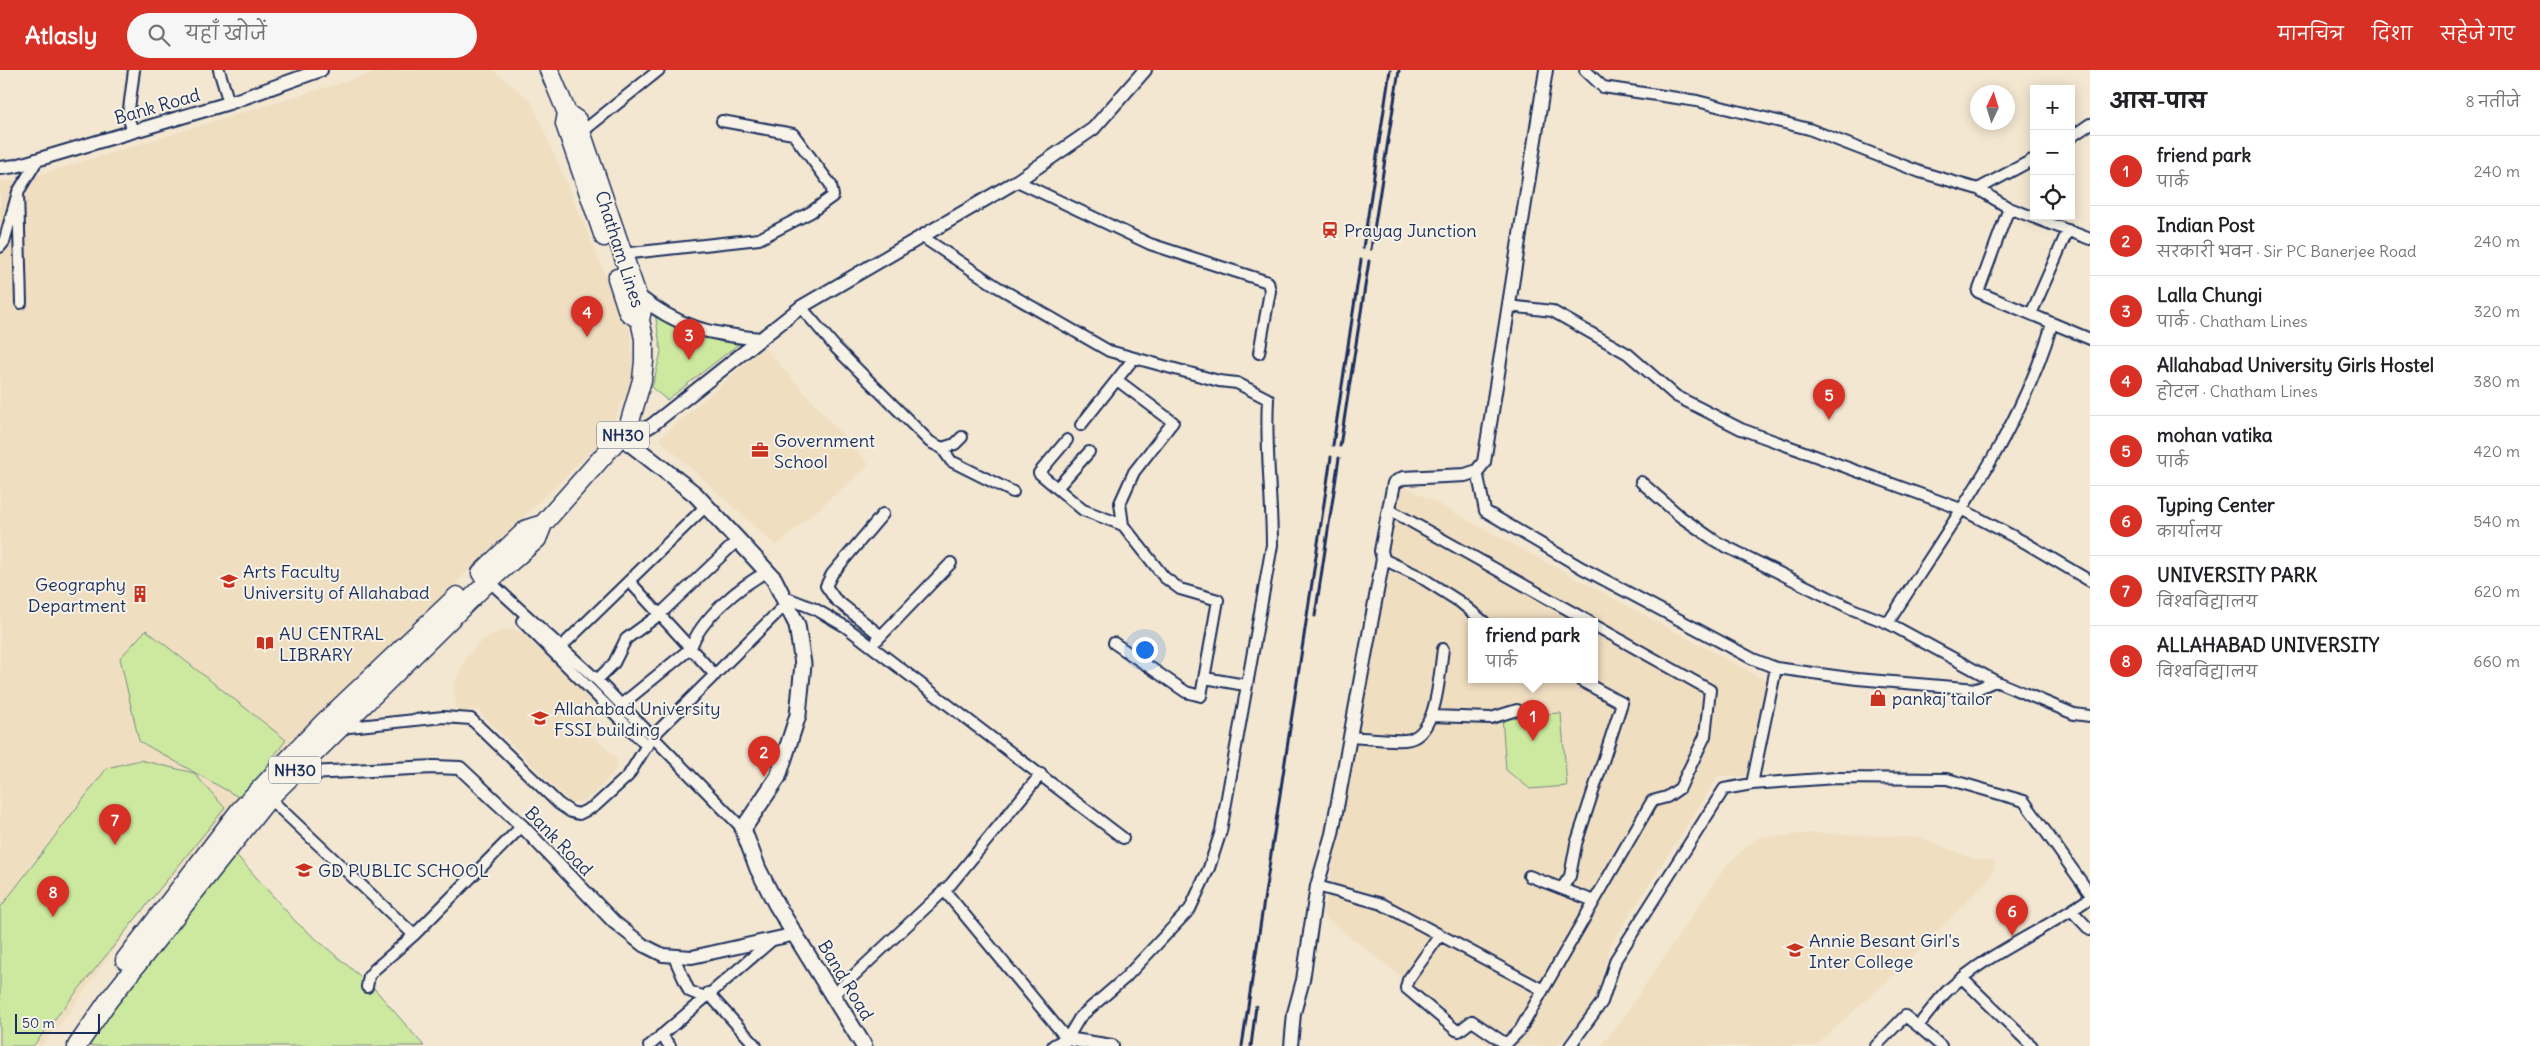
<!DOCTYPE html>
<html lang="hi">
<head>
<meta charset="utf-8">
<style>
  body { margin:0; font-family:Delius,"Playpen Sans Deva",sans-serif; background:#f6f6f6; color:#202124 }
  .controls { position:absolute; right:15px; top:15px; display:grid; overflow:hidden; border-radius:0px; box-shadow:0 2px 12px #0003 }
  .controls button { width:45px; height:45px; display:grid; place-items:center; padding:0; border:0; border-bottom:1px solid #e0e0e0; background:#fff; color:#202124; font:25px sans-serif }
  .compass { position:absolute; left:1970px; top:15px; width:45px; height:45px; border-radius:50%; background:#fff; box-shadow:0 2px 12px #0003; rotate:4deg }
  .scale { position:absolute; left:15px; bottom:12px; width:85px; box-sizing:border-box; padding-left:5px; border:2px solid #1b2f5e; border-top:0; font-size:14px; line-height:18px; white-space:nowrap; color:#1b2f5e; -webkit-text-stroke:4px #f7f3e8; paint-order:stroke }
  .you { position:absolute; left:1144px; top:579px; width:18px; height:18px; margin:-12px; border:4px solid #fff; border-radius:50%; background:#1a73e8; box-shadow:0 0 0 8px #1a73e833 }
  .badge { display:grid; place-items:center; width:32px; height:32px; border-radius:50%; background:#d93025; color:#fff; font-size:16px; font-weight:700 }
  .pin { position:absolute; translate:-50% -41px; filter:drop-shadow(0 1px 2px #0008) }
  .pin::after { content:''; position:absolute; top:26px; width:18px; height:15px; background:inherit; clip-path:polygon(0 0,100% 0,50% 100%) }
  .popup { position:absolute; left:1468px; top:548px; width:130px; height:65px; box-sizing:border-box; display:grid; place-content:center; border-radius:0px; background:#fff; filter:drop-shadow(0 1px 4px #0005); font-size:16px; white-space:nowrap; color:#757577 }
  .popup b { font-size:19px; color:#202124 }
  .popup::after { content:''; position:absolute; left:50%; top:100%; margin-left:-10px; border:10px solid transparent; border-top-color:#fff }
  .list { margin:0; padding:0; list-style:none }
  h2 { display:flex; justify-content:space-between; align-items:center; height:65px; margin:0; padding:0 20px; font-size:21px }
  h2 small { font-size:16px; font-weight:400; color:#757577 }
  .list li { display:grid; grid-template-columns:32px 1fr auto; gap:15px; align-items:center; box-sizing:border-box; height:70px; padding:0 20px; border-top:1px solid #e0e0e0 }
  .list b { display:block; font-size:19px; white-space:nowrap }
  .list p { margin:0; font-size:16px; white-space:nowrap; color:#757577 }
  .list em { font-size:16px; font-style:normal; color:#757577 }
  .icon { flex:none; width:28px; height:28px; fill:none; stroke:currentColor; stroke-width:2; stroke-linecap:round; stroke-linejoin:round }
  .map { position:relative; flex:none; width:2090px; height:976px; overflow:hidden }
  header { display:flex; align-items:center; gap:30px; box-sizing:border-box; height:70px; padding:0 25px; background:#d93025; color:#fff }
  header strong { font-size:24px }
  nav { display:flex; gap:28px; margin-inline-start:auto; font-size:18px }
  .search { width:350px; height:45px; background:#f6f6f6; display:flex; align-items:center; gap:12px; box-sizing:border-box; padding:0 18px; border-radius:28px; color:#757577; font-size:19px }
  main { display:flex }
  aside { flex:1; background:#fff }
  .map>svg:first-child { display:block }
  .built { fill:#f0dec1; fill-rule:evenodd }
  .green { fill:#cde9a0; stroke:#748c7f }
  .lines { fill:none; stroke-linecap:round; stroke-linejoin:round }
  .minor-casing { stroke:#1b2f5e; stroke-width:14 }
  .tertiary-casing { stroke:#1b2f5e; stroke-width:16 }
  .secondary-casing { stroke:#1b2f5e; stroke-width:19 }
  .trunk-casing { stroke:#1b2f5e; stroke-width:21 }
  .minor { stroke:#f7f3e8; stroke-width:10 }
  .tertiary { stroke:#f7f3e8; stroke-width:12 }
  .secondary { stroke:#f7f3e8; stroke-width:15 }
  .trunk { stroke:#f7f3e8; stroke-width:18 }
  .rail { stroke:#1b2f5e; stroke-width:3 }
  .labels { text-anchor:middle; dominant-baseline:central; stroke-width:4; stroke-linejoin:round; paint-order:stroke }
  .shield { fill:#f7f3e8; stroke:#5d6a87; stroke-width:1 }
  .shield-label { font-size:16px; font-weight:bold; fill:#1b2f5e }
  .street-label { font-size:18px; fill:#1b2f5e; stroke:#f7f3e8 }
  .poi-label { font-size:18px; fill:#1b2f5e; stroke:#f7f3e8; text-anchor:start }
</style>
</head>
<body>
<header>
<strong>Atlasly</strong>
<div class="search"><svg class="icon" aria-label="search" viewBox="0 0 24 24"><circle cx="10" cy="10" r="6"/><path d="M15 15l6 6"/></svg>यहाँ खोजें</div>
<nav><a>मानचित्र</a><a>दिशा</a><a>सहेजे गए</a></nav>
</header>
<main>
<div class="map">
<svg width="2090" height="976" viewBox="0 0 2090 976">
  <rect width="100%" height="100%" fill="#f3e7d1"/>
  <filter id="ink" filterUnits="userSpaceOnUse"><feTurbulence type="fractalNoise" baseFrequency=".02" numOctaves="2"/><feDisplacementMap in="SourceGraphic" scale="10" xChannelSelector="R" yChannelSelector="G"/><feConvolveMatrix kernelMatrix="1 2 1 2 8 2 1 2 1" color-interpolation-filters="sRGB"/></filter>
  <g filter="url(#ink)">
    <!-- built -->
    <path class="built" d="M 383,0 L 493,0 L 531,31 L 630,262 L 635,306 L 606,367 L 309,655 L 143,839 L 62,952 L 41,976 L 0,976 L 0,111 L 22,110 Z
      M 764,277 L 869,395 L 776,476 L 659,369 Z
      M 1399,413 L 1774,615 L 1755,706 L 1718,706 L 1610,876 L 1595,934 L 1558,976 L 1490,976 L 1322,845 L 1328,822 L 1390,428 ZM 1472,552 L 1594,552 L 1594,610 L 1472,610 Z
      M 512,559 L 528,565 L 538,579 L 551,584 L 572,608 L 594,627 L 587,640 L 600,653 L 590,663 L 617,689 L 616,699 L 594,724 L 581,732 L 569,732 L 477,639 L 457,643 L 454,616 L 466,588 L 477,575 L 492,564 Z
      M 1814,763 L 1923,768 L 1973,789 L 1995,790 L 1991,807 L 1896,903 L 1815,976 L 1601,976 L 1618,955 L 1726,796 L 1757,768 Z"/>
    <!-- green -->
    <path class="green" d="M 654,236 L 724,261 L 750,265 L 667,330 L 652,318 L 661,282 Z
      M 146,560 L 286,670 L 242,729 L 139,671 L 120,588 Z
      M 1561,643 L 1567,716 L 1530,719 L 1506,700 L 1502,646 Z
      M 140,690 L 194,703 L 225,738 L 33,976 L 0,976 L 0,838 L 107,698 Z
      M 232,780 L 296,852 L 373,917 L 424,976 L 83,976 Z"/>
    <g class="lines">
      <!-- minor casing -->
      <g class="minor-casing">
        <path id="minor" d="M 219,0 L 229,33
          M 1585,0 L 1603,17 L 1697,31 L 1809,59 L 1920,102 L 1978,119 L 2034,89
          M 133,61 L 128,47 L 134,0
          M 582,62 L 659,0
          M 2071,67 L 2090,54
          M 1017,111 L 1150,174 L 1268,212 L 1270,221 L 1259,283
          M 1978,119 L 2009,138 L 2090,169
          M 18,122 L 21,233
          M 2009,138 L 1978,222 L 2090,269
          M 921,166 L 996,216 L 1109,281 L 1219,311 L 1237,313 L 1268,329 C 1265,378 1272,426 1272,475 L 1221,761 L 1209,798 L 1190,839 L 1125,908 L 1080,947 L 1067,969 L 944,820
          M 0,177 L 4,172 L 18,122 L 38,89
          M 622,184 L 759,169 L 811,142 L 833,126 L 831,115 L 793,64 L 722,51
          M 1509,236 L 1552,241 L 1628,284 L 1676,326 L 1741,359 L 1961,439 L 2024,472 L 2090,511
          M 801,237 L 836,278 L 930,372 L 942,378 L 955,374 L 962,367
          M 2031,244 L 2068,160
          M 1081,355 L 1134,288
          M 1067,370 L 1039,403 L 1083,440 L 1123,455
          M 942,378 L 951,391 L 1013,422
          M 1477,401 L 1485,441 L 1582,498 L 1753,589 L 1776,598 L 1857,609 L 1977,619 L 1995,611
          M 1641,412 L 1681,447 L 1717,472 L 1852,539 L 1888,553 L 1995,611 L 2074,644 L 2090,646
          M 1057,418 L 1089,382
          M 1390,440 L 1590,552
          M 1383,489 L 1419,506 L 1460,532 L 1484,552
          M 489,511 L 597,610 L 743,759
          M 630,512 L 715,605
          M 782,526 L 815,539 L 846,557 L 1123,768
          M 522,551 L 647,676
          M 1888,553 C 1948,458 2020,363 2052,254
          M 881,566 L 835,529 L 826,516 L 832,504 L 883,444
          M 877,570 L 951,493
          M 1114,573 L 1186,622 L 1201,626 L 1218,530 L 1180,519 L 1164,507 L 1123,455 L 1120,433 L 1134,402 L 1173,352 L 1117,310
          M 560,578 L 706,436
          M 1205,608 L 1245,615
          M 597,610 L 614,593 L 626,569 L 659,545 L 738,470
          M 621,635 L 691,578 C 700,549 741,515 767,502
          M 1432,646 L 1491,648 L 1517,640
          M 340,658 L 443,647 L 471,649 L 559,734 L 571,742 L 579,744 L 595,736 L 628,706 L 652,667 L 786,534
          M 1350,667 C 1367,668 1387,671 1405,670 C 1438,668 1439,604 1443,579
          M 1752,714 L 1776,598
          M 269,728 L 414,865
          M 1529,806 L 1594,831
          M 1317,816 L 1382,834 L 1543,920 L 1652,731 L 1667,727 L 1680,718 L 1705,666 L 1710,620 L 1594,555
          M 1562,818 L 1570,806 L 1576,774 L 1622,633 L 1580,610
          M 2072,841 L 2090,860
          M 1440,865 L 1408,910 L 1406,918 L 1456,960 L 1459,961 L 1472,951 L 1506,974 L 1520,960 L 1543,920
          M 674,887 L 689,921 L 704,927
          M 1963,909 L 2032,976
          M 367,917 L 369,906 L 375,899 L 414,865 L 522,756
          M 708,923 L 756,976
          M 833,925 L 951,814 L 1041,704
          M 1918,956 L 1941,976
          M 661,965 L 670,976
          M 649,976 L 770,872
          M 1570,976 L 1602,932 L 1616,889 L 1724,719 L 1752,714 L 1836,708 L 1947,709 L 2024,731 L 2090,824
          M 1876,976 L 1905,946 L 1918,956 C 1928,944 1937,931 1948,920 C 1990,881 2044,861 2090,828"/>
      </g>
      <!-- tertiary casing -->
      <g class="tertiary-casing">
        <path id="tertiary" d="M 0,98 L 16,96 L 229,33 L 321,0
          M 636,224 C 679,258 708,264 761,269
          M 628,358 L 645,359 L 652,355 L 801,237 L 1017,111 L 1093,59 L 1145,0
          M 288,704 L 434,697 L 460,698 L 522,756 L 614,852 L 643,875 L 663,885 L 692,887 L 796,864
          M 1054,976 L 1067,969 L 1112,976
          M 1291,976 L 1294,943 L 1303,910 L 1317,816 L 1332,764 L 1383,489 L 1381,481 L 1394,413 L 1403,408 L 1465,405 L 1477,401 L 1484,392 L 1546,0"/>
      </g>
      <!-- secondary casing -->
      <g class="secondary-casing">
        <path id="secondary" d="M 622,367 L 695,424 L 738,470 L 774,509 L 797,555 L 803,594 L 798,645 L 778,707 L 743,759 L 758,799 L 776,834 L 864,976"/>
      </g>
      <!-- trunk casing -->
      <g class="trunk-casing">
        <path id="trunk" d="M 549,0 L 567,43 L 565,54 L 604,167
          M 617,208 L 628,242 L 640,250
          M 481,503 L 527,459 L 543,454
          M 125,890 L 240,740 L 324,652 L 457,526
          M 77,976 L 108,931 L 269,728 L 489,511 L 537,469 L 543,454 L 628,358 L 642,310 L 644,291 L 644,269 L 640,250 L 642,240 L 577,50 L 567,43"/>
      </g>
      <!-- minor -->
      <use href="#minor" class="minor"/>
      <!-- tertiary -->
      <use href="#tertiary" class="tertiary"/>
      <!-- secondary -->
      <use href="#secondary" class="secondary"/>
      <!-- trunk -->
      <use href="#trunk" class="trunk"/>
      <!-- rail -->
      <path class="rail" d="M 1363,178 L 1390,0
        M 1371,179 L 1399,0
        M 1333,375 L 1361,190
        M 1340,376 L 1369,191
        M 1315,546 L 1339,388
        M 1242,976 L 1331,387
        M 1251,976 L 1256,936"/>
    </g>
  </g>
  <!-- icons -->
  <defs>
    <g id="station-bare" transform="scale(1.35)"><path d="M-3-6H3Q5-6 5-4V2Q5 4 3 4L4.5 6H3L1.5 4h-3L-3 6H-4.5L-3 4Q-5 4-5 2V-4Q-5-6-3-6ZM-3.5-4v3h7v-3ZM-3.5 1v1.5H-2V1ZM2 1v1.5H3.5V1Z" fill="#c8321e" stroke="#f7f3e8" stroke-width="2.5" paint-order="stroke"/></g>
    <g id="office-bare" transform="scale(1.35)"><path d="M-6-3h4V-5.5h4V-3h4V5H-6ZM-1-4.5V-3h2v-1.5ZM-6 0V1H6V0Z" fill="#c8321e" stroke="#f7f3e8" stroke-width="2.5" paint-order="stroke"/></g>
    <g id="university-bare" transform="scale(1.35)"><path d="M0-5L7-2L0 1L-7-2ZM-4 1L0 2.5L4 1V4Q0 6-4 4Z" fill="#c8321e" stroke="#f7f3e8" stroke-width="2.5" paint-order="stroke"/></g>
    <g id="building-bare" transform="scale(1.35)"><path d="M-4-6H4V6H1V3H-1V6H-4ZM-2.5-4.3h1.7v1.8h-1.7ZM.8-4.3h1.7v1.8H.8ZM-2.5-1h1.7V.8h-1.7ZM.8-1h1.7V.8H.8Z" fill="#c8321e" stroke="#f7f3e8" stroke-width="2.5" paint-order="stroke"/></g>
    <g id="library-bare" transform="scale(1.35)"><path d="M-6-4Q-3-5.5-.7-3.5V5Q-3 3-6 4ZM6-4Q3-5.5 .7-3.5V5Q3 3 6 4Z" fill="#c8321e" stroke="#f7f3e8" stroke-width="2.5" paint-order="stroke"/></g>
    <g id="shop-bare" transform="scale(1.35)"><path d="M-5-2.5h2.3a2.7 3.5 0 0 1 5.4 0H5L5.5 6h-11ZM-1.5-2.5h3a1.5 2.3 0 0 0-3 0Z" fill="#c8321e" stroke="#f7f3e8" stroke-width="2.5" paint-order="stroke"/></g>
    <g id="school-bare" transform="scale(1.35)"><path d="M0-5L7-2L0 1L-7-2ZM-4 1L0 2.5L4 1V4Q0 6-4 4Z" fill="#c8321e" stroke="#f7f3e8" stroke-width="2.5" paint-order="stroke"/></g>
  </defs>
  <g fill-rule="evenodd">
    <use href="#station-bare" x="1330" y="160"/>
    <use href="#office-bare" x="760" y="380"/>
    <use href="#university-bare" x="229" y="511"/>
    <use href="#building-bare" x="140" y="524"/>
    <use href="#library-bare" x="265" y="573"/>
    <use href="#shop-bare" x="1878" y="628"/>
    <use href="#university-bare" x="540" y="648"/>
    <use href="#school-bare" x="304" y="800"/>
    <use href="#school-bare" x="1795" y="880"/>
  </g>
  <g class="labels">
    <!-- shield labels -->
    <g class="shield">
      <rect x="597" y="351.5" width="52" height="27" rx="4"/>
      <rect x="269" y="686.5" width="52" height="27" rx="4"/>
    </g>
    <g class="shield-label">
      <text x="623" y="365">NH30</text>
      <text x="295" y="700">NH30</text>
    </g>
    <!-- street labels -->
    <g class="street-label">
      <text transform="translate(157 36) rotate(-16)">Bank Road</text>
      <text transform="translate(620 179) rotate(72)">Chatham Lines</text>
      <text transform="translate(559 771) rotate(46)">Bank Road</text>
      <text transform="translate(846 910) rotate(59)">Band Road</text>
    </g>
    <!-- poi labels -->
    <g class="poi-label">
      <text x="1344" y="160">Prayag Junction</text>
      <text x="774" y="370">Government<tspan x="774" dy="21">School</tspan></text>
      <text x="243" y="501">Arts Faculty<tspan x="243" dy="21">University of Allahabad</tspan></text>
      <text x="126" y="514" text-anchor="end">Geography<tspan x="126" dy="21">Department</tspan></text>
      <text x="279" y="563">AU CENTRAL<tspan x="279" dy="21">LIBRARY</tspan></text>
      <text x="1892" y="628">pankaj tailor</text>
      <text x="554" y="638">Allahabad University<tspan x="554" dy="21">FSSI building</tspan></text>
      <text x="318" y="800">GD PUBLIC SCHOOL</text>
      <text x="1809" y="870">Annie Besant Girl's<tspan x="1809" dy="21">Inter College</tspan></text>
    </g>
  </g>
</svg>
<div class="controls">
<button>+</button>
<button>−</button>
<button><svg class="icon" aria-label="locate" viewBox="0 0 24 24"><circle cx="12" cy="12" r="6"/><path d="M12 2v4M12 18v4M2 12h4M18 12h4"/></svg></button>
</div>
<svg class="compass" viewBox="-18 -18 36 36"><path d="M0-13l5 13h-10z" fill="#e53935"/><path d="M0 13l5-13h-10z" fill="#757577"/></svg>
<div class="scale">50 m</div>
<div class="you"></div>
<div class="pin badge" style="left:1533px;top:671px">1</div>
<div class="popup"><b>friend park</b>पार्क</div>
<div class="pin badge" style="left:764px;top:707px">2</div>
<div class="pin badge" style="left:689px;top:290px">3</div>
<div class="pin badge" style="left:587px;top:267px">4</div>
<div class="pin badge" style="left:1829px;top:350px">5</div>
<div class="pin badge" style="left:2012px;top:866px">6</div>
<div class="pin badge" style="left:115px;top:775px">7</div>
<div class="pin badge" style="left:53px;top:847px">8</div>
</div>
<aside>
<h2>आस-पास<small>8 नतीजे</small></h2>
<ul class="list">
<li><span class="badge">1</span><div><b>friend park</b><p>पार्क</p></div><em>240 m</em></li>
<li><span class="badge">2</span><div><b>Indian Post</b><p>सरकारी भवन · Sir PC Banerjee Road</p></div><em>240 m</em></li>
<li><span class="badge">3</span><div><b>Lalla Chungi</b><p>पार्क · Chatham Lines</p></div><em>320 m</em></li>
<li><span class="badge">4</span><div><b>Allahabad University Girls Hostel</b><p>होटल · Chatham Lines</p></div><em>380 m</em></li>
<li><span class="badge">5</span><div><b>mohan vatika</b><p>पार्क</p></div><em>420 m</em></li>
<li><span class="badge">6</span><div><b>Typing Center</b><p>कार्यालय</p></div><em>540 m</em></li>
<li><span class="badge">7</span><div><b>UNIVERSITY PARK</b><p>विश्वविद्यालय</p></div><em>620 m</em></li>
<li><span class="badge">8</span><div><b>ALLAHABAD UNIVERSITY</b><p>विश्वविद्यालय</p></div><em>660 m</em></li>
</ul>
</aside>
</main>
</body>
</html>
